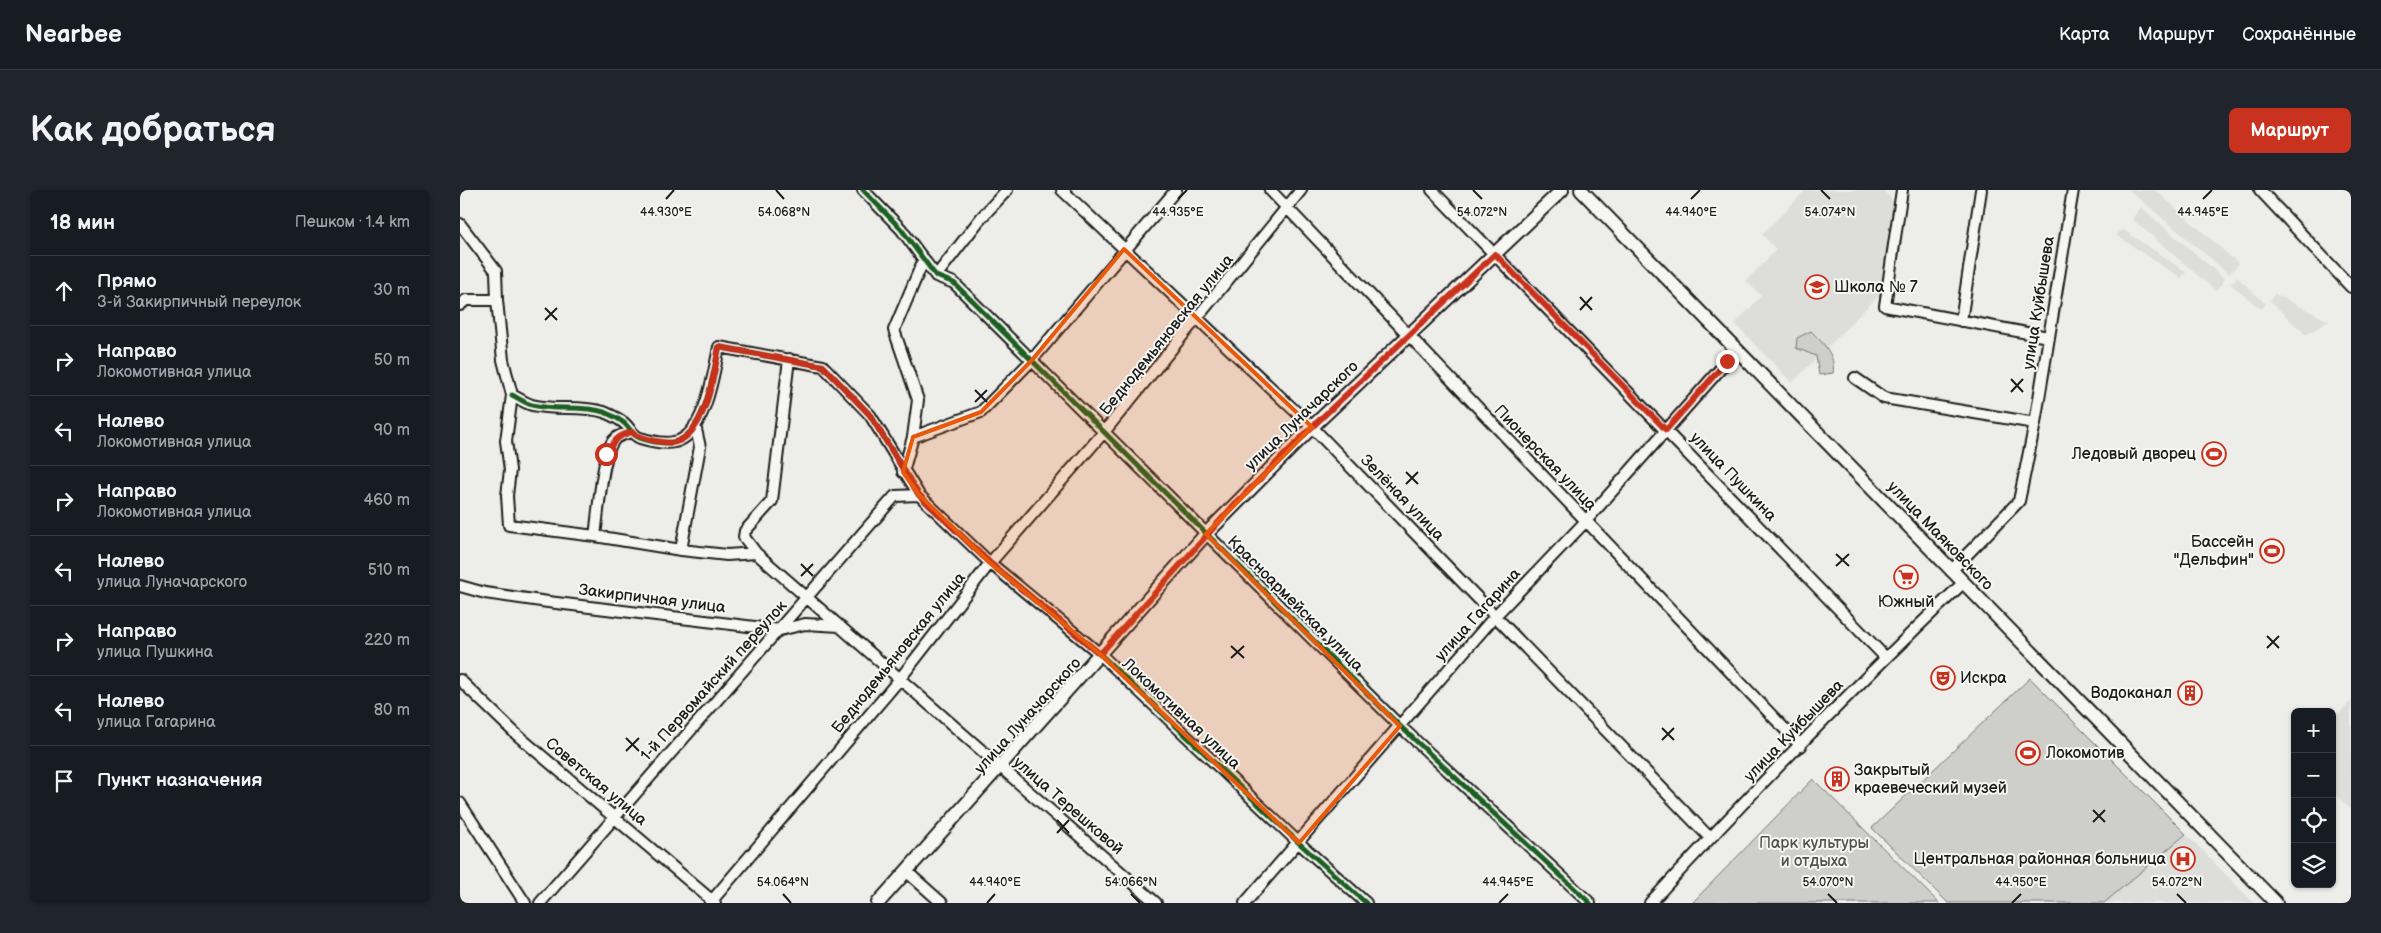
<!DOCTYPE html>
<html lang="ru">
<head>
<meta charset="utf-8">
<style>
  body { margin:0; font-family:"Balsamiq Sans",sans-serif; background:#20242c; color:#f1f3f6 }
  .controls { position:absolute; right:15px; bottom:15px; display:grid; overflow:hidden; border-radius:8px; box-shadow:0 1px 4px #0004 }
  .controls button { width:45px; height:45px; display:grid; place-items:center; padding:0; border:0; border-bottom:1px solid #363941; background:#171b24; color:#f1f3f6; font:25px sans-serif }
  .stop { position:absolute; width:15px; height:15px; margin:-11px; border:4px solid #c8321e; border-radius:50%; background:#fff }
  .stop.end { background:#c8321e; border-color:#fff; box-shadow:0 1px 5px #0008 }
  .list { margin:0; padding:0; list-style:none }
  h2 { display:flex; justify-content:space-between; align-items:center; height:65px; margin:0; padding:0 20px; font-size:21px }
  h2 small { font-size:16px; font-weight:400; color:#9ea1a6 }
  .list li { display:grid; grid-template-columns:32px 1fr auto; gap:15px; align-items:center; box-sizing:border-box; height:70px; padding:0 20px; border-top:1px solid #363941 }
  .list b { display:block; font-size:19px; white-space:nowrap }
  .list p { margin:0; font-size:16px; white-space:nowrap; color:#9ea1a6 }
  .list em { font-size:16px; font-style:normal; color:#9ea1a6 }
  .icon { flex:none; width:28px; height:28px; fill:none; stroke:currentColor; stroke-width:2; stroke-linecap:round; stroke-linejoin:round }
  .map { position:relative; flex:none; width:1891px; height:713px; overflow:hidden; border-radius:8px }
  header { display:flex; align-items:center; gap:30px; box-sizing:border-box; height:70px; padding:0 25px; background:#171b24; border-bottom:1px solid #363941 }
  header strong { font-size:24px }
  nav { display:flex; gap:28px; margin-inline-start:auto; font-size:18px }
  .intro { display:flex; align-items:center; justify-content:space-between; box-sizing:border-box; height:120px; padding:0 30px }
  h1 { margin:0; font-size:35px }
  .button { padding:12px 22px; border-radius:8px; background:#c8321e; color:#fff; font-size:18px; font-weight:700 }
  main { display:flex; gap:30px; padding:0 30px }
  aside { flex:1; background:#171b24; border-radius:8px; box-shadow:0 1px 4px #0004 }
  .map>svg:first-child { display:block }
  .built { fill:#ddddda }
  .green { fill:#cececb; stroke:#757574 }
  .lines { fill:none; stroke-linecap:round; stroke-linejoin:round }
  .minor-casing { stroke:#1c1c1c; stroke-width:14 }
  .major-casing { stroke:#1c1c1c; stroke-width:16 }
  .minor { stroke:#f6f6f2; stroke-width:10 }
  .major { stroke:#f6f6f2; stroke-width:12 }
  .cycleway-casing { stroke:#f6f6f2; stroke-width:8 }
  .cycleway { stroke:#1b5e20; stroke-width:5 }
  .route { stroke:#c8321e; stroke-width:6 }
  .marked { fill:#e8590c; fill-opacity:0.2; stroke:#e8590c; stroke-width:4; stroke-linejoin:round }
  .ticks { fill:none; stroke:#1c1c1c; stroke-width:2 }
  .labels { text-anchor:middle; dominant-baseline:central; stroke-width:4; stroke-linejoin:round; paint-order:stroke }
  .poi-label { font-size:16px; fill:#1c1c1c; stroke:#f6f6f2; text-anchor:start }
  .street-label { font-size:16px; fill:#1c1c1c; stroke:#f6f6f2 }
  .park-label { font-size:16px; fill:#515151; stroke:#f6f6f2 }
  .ticks-label { font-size:12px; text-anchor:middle; fill:#1c1c1c; stroke:#f6f6f2; stroke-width:4; stroke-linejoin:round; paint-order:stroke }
</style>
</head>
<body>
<header>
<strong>Nearbee</strong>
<nav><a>Карта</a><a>Маршрут</a><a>Сохранённые</a></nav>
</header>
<div class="intro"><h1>Как добраться</h1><a class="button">Маршрут</a></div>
<main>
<aside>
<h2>18 мин<small>Пешком · 1.4 km</small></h2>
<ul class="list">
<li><svg class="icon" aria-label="ahead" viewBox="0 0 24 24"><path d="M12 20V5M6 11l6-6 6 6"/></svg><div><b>Прямо</b><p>3-й Закирпичный переулок</p></div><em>30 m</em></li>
<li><svg class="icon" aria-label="right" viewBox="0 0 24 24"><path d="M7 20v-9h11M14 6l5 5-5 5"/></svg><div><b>Направо</b><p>Локомотивная улица</p></div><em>50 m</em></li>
<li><svg class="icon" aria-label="left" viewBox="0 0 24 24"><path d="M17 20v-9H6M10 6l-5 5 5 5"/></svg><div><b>Налево</b><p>Локомотивная улица</p></div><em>90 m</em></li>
<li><svg class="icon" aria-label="right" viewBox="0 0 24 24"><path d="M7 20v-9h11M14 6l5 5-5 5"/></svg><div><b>Направо</b><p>Локомотивная улица</p></div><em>460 m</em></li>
<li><svg class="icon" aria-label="left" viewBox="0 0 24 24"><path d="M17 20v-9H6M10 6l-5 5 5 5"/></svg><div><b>Налево</b><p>улица Луначарского</p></div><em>510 m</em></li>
<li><svg class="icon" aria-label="right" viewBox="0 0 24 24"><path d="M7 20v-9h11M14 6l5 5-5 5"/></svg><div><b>Направо</b><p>улица Пушкина</p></div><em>220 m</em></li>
<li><svg class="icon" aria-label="left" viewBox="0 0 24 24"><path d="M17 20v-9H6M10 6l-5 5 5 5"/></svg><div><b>Налево</b><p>улица Гагарина</p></div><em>80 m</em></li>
<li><svg class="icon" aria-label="arrive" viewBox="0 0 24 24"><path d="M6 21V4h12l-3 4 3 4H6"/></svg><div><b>Пункт назначения</b></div></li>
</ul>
</aside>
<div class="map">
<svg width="1891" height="713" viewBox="0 0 1891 713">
  <rect width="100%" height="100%" fill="#edede9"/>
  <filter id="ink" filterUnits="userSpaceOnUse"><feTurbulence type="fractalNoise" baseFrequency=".02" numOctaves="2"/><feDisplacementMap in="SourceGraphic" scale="10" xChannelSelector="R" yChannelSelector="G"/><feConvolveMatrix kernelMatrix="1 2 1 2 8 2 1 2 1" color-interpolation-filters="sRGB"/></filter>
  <g filter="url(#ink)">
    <!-- built -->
    <path class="built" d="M 1346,0 L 1423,0 L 1436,14 L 1422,102 L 1332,193 L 1275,134 L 1301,106 L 1286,91 L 1316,60 L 1302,44 Z
      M 1669,0 L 1695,0 L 1779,74 L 1769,84 Z
      M 1681,17 L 1765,89 L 1756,101 L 1672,29 Z
      M 1662,39 L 1726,82 L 1721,88 L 1656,45 Z
      M 1777,87 L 1806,114 L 1801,119 L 1770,94 Z
      M 1815,104 L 1869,131 L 1846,145 L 1810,111 Z
      M 1891,511 L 1891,620 L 1872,601 L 1872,530 Z
      M 1726,644 L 1794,713 L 1644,713 Z"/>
    <!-- green -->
    <path class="green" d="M 1351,141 C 1363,153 1376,165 1373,183 L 1359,185 L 1356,166 L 1336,158 L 1337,148 Z
      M 1570,488 L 1726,644 L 1644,713 L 1488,713 L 1412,638 Z
      M 1353,589 L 1479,713 L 1232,713 Z"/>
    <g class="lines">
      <!-- minor casing -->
      <g class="minor-casing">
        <path id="minor" d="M 403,0 L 441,39 L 476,86 L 494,93 L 940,536 L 1130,713
          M 602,0 L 852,237 L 1250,648
          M 810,0 L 1341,556
          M 972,0 L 1425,467
          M 1442,0 L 1425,116 L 1588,147
          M 1800,0 L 1891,97
          M 0,34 L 36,81 L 37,110 L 6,110 L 0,115
          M 476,86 L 521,28 L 547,0
          M 37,110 L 43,170 L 52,205 L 46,251 L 50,280 L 47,306 L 49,335 L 135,346 L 221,360
          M 1501,131 L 1521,0
          M 329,169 L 312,311 L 285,341 L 284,347 L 296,363 L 696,713
          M 1395,188 L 1424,208 L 1575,233
          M 52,205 C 58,208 65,213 72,215 C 96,221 120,215 144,222 C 151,225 158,228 164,233 C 170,238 172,245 180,248 C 190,251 205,254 214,252 C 245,247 254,181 259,157 L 363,176 L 410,225 L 459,305 L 530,373 L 640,464 L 839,653 L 906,713
          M 235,235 L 240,257 L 221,360 L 267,365 L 296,363
          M 453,247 L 458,210 L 434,140 L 464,69
          M 443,282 L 453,247 L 521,222 L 572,170 L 716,0
          M 135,346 C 138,326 142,263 154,250 C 158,245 165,244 171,242
          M 1491,381 L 1559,311 L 1575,233 L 1613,0
          M 0,396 L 25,403 L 88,412 L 320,440 L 345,434 L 380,436
          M 0,490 L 56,544 L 255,713
          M 0,613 L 65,713
          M 446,681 L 482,713
          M 80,713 L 435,306 L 459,305
          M 250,713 L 439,490 L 530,373 L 644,242 L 841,0
          M 785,713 L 1036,425 L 1125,332 L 1277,160
          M 1190,713 C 1291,603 1395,496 1503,393"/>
      </g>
      <!-- major casing -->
      <g class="major-casing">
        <path id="major" d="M 1121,0 L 1816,713
          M 418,713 L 746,344 L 852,237 L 1102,0"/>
      </g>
      <!-- minor -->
      <use href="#minor" class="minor"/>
      <!-- major -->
      <use href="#major" class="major"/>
      <!-- cycleway casing -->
      <g class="cycleway-casing">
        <path id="cycleway" d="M 403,0 L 441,39 L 476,86 L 494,93 L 940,536 L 1130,713
          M 52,205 C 58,208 65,213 72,215 C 96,221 120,215 144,222 C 151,225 158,228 164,233 C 170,238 172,245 180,248 C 190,251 205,254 214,252 C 245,247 254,181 259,157 L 363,176 L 410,225 L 459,305 L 530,373 L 640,464 L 839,653 L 906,713"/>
      </g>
      <!-- cycleway -->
      <use href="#cycleway" class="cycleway"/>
    </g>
  </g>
  <g class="lines" filter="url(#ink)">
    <!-- route -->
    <path class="route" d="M 146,264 C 153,252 157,246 171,242 C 179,247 187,249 196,251 C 202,252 211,254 216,252 C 246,243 254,183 259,157 L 363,176 L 410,225 L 459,305 L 530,373 L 640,464 L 775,314 L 852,237 L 1035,64 L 1206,240 L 1267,171"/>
  </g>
  <!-- marked area -->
  <path class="marked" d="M 664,59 L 852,237 L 746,344 L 940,536 L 839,653 L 640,464 L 530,373 L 459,305 L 443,282 L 453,247 L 521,222 L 572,170 Z"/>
  <!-- ticks -->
  <path class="ticks" d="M 316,0 L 324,9M 1013,0 L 1022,9M 1361,0 L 1370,9M 206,9 L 214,0M 718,9 L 727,0M 1231,9 L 1240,0M 1743,9 L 1752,0M 1120,107 L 1132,120M 85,118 L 97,130M 1120,120 L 1132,107M 85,130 L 97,118M 1551,189 L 1563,202M 515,200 L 527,212M 1551,202 L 1563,189M 515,212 L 527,200M 946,282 L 958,294M 946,294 L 958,282M 1376,364 L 1389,376M 341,374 L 353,386M 1376,376 L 1389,364M 341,386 L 353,374M 1807,446 L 1819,458M 771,456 L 784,468M 1807,458 L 1819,446M 771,468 L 784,456M 1202,538 L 1214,550M 166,548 L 179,561M 1202,550 L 1214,538M 166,561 L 179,548M 1633,620 L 1645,632M 597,630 L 609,643M 1633,632 L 1645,620M 597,643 L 609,630M 323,704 L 331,713M 671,704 L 680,713M 1368,704 L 1377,713M 1717,704 L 1726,713M 527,713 L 535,704M 1039,713 L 1048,704M 1552,713 L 1561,704"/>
  <!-- icons -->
  <defs>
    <g id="school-ring" transform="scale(1.25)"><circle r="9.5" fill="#f6f6f2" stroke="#c8321e" stroke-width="1.5"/><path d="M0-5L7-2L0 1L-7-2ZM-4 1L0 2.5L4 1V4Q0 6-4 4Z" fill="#c8321e"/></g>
    <g id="stadium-ring" transform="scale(1.25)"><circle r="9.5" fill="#f6f6f2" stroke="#c8321e" stroke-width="1.5"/><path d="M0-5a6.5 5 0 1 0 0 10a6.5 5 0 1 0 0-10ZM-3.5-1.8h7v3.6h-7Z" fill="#c8321e"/></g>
    <g id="supermarket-ring" transform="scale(1.25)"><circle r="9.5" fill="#f6f6f2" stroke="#c8321e" stroke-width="1.5"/><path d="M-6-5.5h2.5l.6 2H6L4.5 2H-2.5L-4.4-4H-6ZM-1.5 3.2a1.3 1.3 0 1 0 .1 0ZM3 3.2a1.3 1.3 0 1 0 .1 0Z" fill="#c8321e"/></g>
    <g id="theatre-ring" transform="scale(1.25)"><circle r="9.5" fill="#f6f6f2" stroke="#c8321e" stroke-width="1.5"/><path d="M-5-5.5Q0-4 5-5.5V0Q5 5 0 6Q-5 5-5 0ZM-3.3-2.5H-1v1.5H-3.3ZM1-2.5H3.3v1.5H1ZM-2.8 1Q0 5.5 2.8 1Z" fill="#c8321e"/></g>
    <g id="building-ring" transform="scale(1.25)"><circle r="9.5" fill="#f6f6f2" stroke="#c8321e" stroke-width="1.5"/><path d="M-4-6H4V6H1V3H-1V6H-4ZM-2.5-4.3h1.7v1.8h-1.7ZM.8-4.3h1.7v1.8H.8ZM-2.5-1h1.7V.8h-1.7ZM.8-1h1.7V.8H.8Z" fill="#c8321e"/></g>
    <g id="hospital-ring" transform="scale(1.25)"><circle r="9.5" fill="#f6f6f2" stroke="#c8321e" stroke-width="1.5"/><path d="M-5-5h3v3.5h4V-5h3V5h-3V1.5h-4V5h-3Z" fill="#c8321e"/></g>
  </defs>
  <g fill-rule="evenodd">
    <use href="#school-ring" x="1357" y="97"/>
    <use href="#stadium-ring" x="1754" y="264"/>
    <use href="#stadium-ring" x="1812" y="361"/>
    <use href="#supermarket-ring" x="1446" y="387"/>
    <use href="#theatre-ring" x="1483" y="488"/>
    <use href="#building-ring" x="1730" y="503"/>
    <use href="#stadium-ring" x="1568" y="563"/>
    <use href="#building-ring" x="1377" y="589"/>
    <use href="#hospital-ring" x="1723" y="669"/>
  </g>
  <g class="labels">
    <!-- poi labels -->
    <g class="poi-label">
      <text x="1374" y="97">Школа № 7</text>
      <text x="1736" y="264" text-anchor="end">Ледовый дворец</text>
      <text x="1794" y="352" text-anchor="end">Бассейн<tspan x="1794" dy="18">"Дельфин"</tspan></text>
      <text x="1446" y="412" text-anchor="middle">Южный</text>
      <text x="1500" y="488">Искра</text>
      <text x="1712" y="503" text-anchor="end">Водоканал</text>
      <text x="1586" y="563">Локомотив</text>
      <text x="1394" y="580">Закрытый<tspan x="1394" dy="18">краевеческий музей</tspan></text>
      <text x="1706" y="669" text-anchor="end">Центральная районная больница</text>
    </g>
    <!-- street labels -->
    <g class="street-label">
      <text transform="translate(1579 113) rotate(-81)">улица Куйбышева</text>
      <text transform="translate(707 145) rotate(-51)">Беднодемьяновская улица</text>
      <text transform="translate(842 226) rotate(-44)">улица Луначарского</text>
      <text transform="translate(1085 268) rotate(46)">Пионерская улица</text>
      <text transform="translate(1273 287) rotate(46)">улица Пушкина</text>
      <text transform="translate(942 308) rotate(46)">Зелёная улица</text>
      <text transform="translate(1480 346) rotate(46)">улица Маяковского</text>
      <text transform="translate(192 409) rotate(7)">Закирпичная улица</text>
      <text transform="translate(835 414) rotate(45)">Красноармейская улица</text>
      <text transform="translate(1018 425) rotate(-48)">улица Гагарина</text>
      <text transform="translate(439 463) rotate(-51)">Беднодемьяновская улица</text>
      <text transform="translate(254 491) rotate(-48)">1-й Первомайский переулок</text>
      <text transform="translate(721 524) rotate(43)">Локомотивная улица</text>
      <text transform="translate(568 526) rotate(-48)">улица Луначарского</text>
      <text transform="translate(1334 541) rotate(-46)">улица Куйбышева</text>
      <text transform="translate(136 592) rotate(40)">Советская улица</text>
      <text transform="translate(608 616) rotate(41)">улица Терешковой</text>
    </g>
    <!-- park labels -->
    <g class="park-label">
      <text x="1354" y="653">Парк культуры<tspan x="1354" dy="18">и отдыха</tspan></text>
    </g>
  </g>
  <g class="ticks-label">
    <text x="206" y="26">44.930°E</text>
    <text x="324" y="26">54.068°N</text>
    <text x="718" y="26">44.935°E</text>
    <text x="1022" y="26">54.072°N</text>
    <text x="1231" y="26">44.940°E</text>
    <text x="1370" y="26">54.074°N</text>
    <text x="1743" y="26">44.945°E</text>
    <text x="323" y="696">54.064°N</text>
    <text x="535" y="696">44.940°E</text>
    <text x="671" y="696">54.066°N</text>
    <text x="1048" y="696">44.945°E</text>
    <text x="1368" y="696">54.070°N</text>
    <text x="1561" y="696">44.950°E</text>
    <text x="1717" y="696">54.072°N</text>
  </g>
</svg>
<div class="controls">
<button>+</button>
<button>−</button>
<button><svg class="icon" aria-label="locate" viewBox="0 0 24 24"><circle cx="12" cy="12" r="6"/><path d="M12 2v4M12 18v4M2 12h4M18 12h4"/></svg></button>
<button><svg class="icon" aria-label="layers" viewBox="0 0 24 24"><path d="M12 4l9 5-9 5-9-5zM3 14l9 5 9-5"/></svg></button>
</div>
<div class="stop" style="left:146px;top:264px"></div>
<div class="stop end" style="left:1267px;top:171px"></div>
</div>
</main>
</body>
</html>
